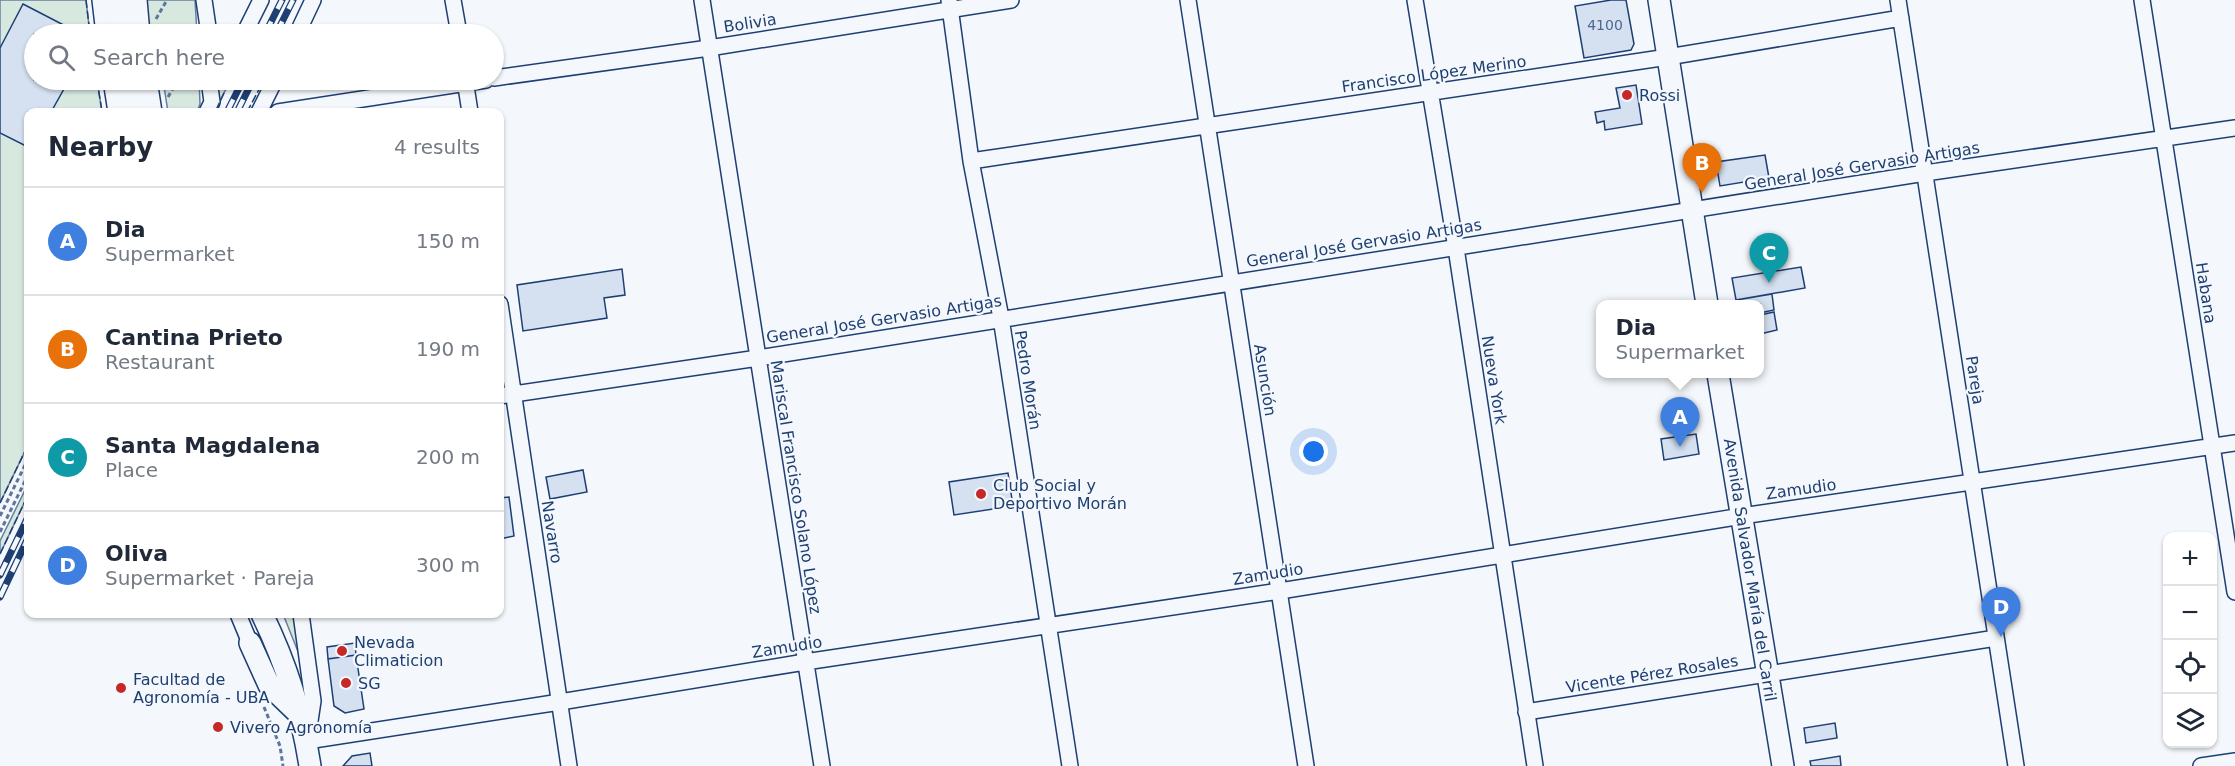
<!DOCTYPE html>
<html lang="en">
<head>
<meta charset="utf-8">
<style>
  body { margin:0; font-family:"DejaVu Sans",sans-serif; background:#f2f2f3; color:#1f2937 }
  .controls { position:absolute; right:18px; bottom:18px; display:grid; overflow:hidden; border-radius:12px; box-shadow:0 2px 4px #0004 }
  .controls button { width:54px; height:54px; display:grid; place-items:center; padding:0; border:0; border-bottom:2px solid #e0e1e3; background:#fff; color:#1f2937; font:30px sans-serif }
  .you { position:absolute; left:1314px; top:452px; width:21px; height:21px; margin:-15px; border:4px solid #fff; border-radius:50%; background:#1a73e8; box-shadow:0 0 0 9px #1a73e833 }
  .badge { display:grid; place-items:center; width:39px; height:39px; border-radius:50%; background:#c62828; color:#fff; font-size:20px; font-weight:700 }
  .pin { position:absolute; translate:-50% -50px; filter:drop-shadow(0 2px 3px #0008) }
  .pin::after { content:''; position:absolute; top:32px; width:21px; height:18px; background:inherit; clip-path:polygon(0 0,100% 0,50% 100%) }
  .popup { position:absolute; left:1596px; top:300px; width:168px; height:78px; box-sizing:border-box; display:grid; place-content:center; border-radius:12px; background:#fff; filter:drop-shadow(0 2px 4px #0005); font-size:20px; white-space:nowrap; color:#747a83 }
  .popup b { font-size:22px; color:#1f2937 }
  .popup::after { content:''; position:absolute; left:50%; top:100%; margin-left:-12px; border:12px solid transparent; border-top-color:#fff }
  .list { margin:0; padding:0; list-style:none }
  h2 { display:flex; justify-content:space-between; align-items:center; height:78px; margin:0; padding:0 24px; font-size:26px }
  h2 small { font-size:20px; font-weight:400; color:#747a83 }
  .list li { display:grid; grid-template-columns:39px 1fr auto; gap:18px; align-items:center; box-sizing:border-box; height:108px; padding:0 24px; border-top:2px solid #e0e1e3 }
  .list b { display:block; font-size:22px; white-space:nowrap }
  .list p { margin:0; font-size:20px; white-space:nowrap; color:#747a83 }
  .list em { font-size:20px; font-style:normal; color:#747a83 }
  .icon { flex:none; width:33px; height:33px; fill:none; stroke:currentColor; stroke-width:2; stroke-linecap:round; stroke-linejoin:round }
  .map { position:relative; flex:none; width:2235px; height:766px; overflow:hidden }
  .search { position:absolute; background:#fff; box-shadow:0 2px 4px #0004; left:24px; top:24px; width:480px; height:66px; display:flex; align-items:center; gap:15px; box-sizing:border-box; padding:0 21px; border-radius:33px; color:#747a83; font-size:22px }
  .panel { position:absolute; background:#fff; box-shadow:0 2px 4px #0004; left:24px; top:108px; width:480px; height:510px; border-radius:12px }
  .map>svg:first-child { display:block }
  .green { fill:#d7e8df; stroke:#687fa3; stroke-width:1.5 }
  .building { fill:#d5e0f0; stroke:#1d3f73; stroke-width:1.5 }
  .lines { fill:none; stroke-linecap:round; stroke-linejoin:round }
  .minor-casing { stroke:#1d3f73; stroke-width:18 }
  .secondary-casing { stroke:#1d3f73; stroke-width:24 }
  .path { stroke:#5e769c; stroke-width:3; stroke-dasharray:4.5 3; stroke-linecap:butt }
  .minor { stroke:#f4f7fb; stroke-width:15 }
  .secondary { stroke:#f4f7fb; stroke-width:21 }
  .rail-casing { stroke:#1d3f73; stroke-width:7 }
  .rail { stroke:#f4f7fb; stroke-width:4.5; stroke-dasharray:14; stroke-linecap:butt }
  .fence { stroke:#1d3f73; stroke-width:1.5; stroke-dasharray:8 3; stroke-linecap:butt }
  .poi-dot { fill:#c62828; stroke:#f4f7fb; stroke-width:2 }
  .labels { text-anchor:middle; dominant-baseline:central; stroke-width:4.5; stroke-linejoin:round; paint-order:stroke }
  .number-label { font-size:14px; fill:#4b6792 }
  .street-label { font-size:16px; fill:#1d3f73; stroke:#f4f7fb }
  .poi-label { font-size:16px; fill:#1d3f73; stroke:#f4f7fb; text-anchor:start }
</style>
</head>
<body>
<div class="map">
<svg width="2235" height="766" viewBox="0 0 2235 766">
  <rect width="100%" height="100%" fill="#f4f7fb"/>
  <!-- green -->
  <path class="green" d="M 0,0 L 86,0 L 90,34 L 34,34 L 34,80 L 97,80 L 102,112 L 28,112 L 28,445 L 0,503 Z
    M 146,0 L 195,0 L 197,34 L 148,34 Z
    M 163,80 L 199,80 L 200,104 L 197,112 L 168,112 Z
    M 216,80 L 230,80 L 219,104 Z
    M 28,484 L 28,495 L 0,554 L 0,541 Z
    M 283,614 L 296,614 L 301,659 Z"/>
  <!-- building -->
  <path class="building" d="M 1611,0 L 1626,0 L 1634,44 L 1631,50 L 1584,58 L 1575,6 Z
    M 23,4 L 81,34 L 34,34 L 34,80 L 69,80 L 51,112 L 28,112 L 28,147 L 0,133 L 0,48 Z
    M 1636,85 L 1642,124 L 1605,130 L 1604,121 L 1597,123 L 1595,112 L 1620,108 L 1616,88 Z
    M 1765,155 L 1769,178 L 1720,186 L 1716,162 Z
    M 1801,267 L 1805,288 L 1736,300 L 1732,278 Z
    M 622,269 L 625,295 L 604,298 L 607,318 L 523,331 L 517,285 Z
    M 1772,294 L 1774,310 L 1760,313 L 1760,304 L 1737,304 L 1736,300 Z
    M 1774,312 L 1777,330 L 1760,334 L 1760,315 Z
    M 1696,434 L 1699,454 L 1664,460 L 1661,439 Z
    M 583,470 L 587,492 L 550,499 L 546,477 Z
    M 1008,473 L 1013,506 L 954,515 L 949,482 Z
    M 509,497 L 514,536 L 500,539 L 500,498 Z
    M 355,643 L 356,655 L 328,659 L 327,647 Z
    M 356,655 L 364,709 L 345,713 L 334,706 L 328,659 Z
    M 1835,723 L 1837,738 L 1806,743 L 1804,728 Z
    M 370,753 L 372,766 L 343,766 L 352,756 Z
    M 1840,756 L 1841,766 L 1811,766 L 1810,761 Z"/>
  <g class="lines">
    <!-- minor casing -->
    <g class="minor-casing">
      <path id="minor" d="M 100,0 L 104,34
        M 204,0 L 209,34
        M 453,0 L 459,34
        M 702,0 L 822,766
        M 949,0 L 971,161 L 1001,318 L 1070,766
        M 1188,0 L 1306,766
        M 1415,0 L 1456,248 L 1535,766
        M 1898,0 L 2016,766
        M 2142,0 L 2235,592
        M 244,34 L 261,0
        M 297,34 L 313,0
        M 494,78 L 709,48 L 1011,0
        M 111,80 L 116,112
        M 465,80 L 470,112
        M 207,112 L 212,102 L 209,80
        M 259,112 L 275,80
        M 278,112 L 486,80
        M 971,161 L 1668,57 L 1901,18
        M 500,304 L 569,766
        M 500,396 L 758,358 L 1925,173 L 2235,128
        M 238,614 L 250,643
        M 301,614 L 313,701 L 307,741 L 560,702 L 805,662 L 1280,591 L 1742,516 L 2235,443
        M 1526,712 L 1996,638
        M 2201,766 L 2235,761"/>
    </g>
    <!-- secondary casing -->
    <g class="secondary-casing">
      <path id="secondary" d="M 116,0 L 119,34
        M 136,0 L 139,34
        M 1659,0 L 1707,304
        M 125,80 L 130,112
        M 146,80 L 151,112
        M 1718,374 L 1783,766
        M 262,614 C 285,661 302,714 310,766
        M 250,643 L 269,685 L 297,712"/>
    </g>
    <!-- path -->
    <path class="path" d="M 156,19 L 167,0
      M 168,97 L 178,80
      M 0,516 L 28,459
      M 0,532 L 28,475
      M 264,707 L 280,746 L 283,766"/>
    <!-- minor -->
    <use href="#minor" class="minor"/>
    <!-- secondary -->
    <use href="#secondary" class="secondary"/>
    <!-- rail casing -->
    <g class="rail-casing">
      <path id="rail" d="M 265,34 L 282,0
        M 276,34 L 293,0
        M 227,112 L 243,80
        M 237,112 L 253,80
        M 0,575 L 28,517
        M 0,597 L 28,538"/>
    </g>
    <!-- rail -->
    <use href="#rail" class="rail"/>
    <!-- fence -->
    <path class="fence" d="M 86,0 L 90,34
      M 97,80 L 102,112
      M 216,110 L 230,80
      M 247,112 L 264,80
      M 0,503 L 28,445
      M 0,554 L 28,495"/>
  </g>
  <!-- markers -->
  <g class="poi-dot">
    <circle cx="1627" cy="95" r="6"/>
    <circle cx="981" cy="494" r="6"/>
    <circle cx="342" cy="651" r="6"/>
    <circle cx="346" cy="683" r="6"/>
    <circle cx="121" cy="688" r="6"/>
    <circle cx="218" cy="727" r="6"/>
  </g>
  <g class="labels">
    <!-- number labels -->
    <g class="number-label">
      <text x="1605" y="25">4100</text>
    </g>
    <!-- street labels -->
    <g class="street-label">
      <text transform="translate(750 23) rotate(-9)">Bolivia</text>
      <text transform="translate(1434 74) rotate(-8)">Francisco López Merino</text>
      <text transform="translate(1862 166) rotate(-9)">General José Gervasio Artigas</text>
      <text transform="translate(1364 243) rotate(-9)">General José Gervasio Artigas</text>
      <text transform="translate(2206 293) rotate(81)">Habana</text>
      <text transform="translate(884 319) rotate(-9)">General José Gervasio Artigas</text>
      <text transform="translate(1028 380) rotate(81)">Pedro Morán</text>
      <text transform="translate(1265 380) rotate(81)">Asunción</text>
      <text transform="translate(1494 380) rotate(81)">Nueva York</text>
      <text transform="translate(1975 380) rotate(81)">Pareja</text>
      <text transform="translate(796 487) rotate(81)">Mariscal Francisco Solano López</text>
      <text transform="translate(1801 489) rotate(-8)">Zamudio</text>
      <text transform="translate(552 532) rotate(81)">Navarro</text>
      <text transform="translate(1750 570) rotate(81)">Avenida Salvador María del Carril</text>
      <text transform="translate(1268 574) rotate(-9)">Zamudio</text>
      <text transform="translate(787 647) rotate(-9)">Zamudio</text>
      <text transform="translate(1652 674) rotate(-9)">Vicente Pérez Rosales</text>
    </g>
    <!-- poi labels -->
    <g class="poi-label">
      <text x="1639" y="95">Rossi</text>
      <text x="993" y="485">Club Social y<tspan x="993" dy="18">Deportivo Morán</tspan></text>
      <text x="354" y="642">Nevada<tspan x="354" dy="18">Climaticion</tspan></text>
      <text x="133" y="679">Facultad de<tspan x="133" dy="18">Agronomía - UBA</tspan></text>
      <text x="358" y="683">SG</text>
      <text x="230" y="727">Vivero Agronomía</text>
    </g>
  </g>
</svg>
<div class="controls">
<button>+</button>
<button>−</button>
<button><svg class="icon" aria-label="locate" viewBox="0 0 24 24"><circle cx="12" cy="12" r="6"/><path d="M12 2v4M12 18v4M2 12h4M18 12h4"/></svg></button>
<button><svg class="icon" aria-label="layers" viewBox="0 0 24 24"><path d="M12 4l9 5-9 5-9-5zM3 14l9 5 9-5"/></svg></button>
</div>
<div class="you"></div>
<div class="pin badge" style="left:1680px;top:447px;background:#3f7fe0">A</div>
<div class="popup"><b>Dia</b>Supermarket</div>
<div class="pin badge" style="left:1702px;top:193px;background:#e8710a">B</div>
<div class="pin badge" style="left:1769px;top:283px;background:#0f9aa8">C</div>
<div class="pin badge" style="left:2001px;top:637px;background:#3f7fe0">D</div>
<div class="search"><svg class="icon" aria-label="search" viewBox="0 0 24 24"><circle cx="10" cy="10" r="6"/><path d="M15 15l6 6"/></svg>Search here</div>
<section class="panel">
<h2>Nearby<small>4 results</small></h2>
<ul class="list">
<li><span class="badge" style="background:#3f7fe0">A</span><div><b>Dia</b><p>Supermarket</p></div><em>150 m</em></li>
<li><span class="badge" style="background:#e8710a">B</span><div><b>Cantina Prieto</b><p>Restaurant</p></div><em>190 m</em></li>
<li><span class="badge" style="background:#0f9aa8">C</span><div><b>Santa Magdalena</b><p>Place</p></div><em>200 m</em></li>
<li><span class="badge" style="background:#3f7fe0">D</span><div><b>Oliva</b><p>Supermarket · Pareja</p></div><em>300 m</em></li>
</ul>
</section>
</div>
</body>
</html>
